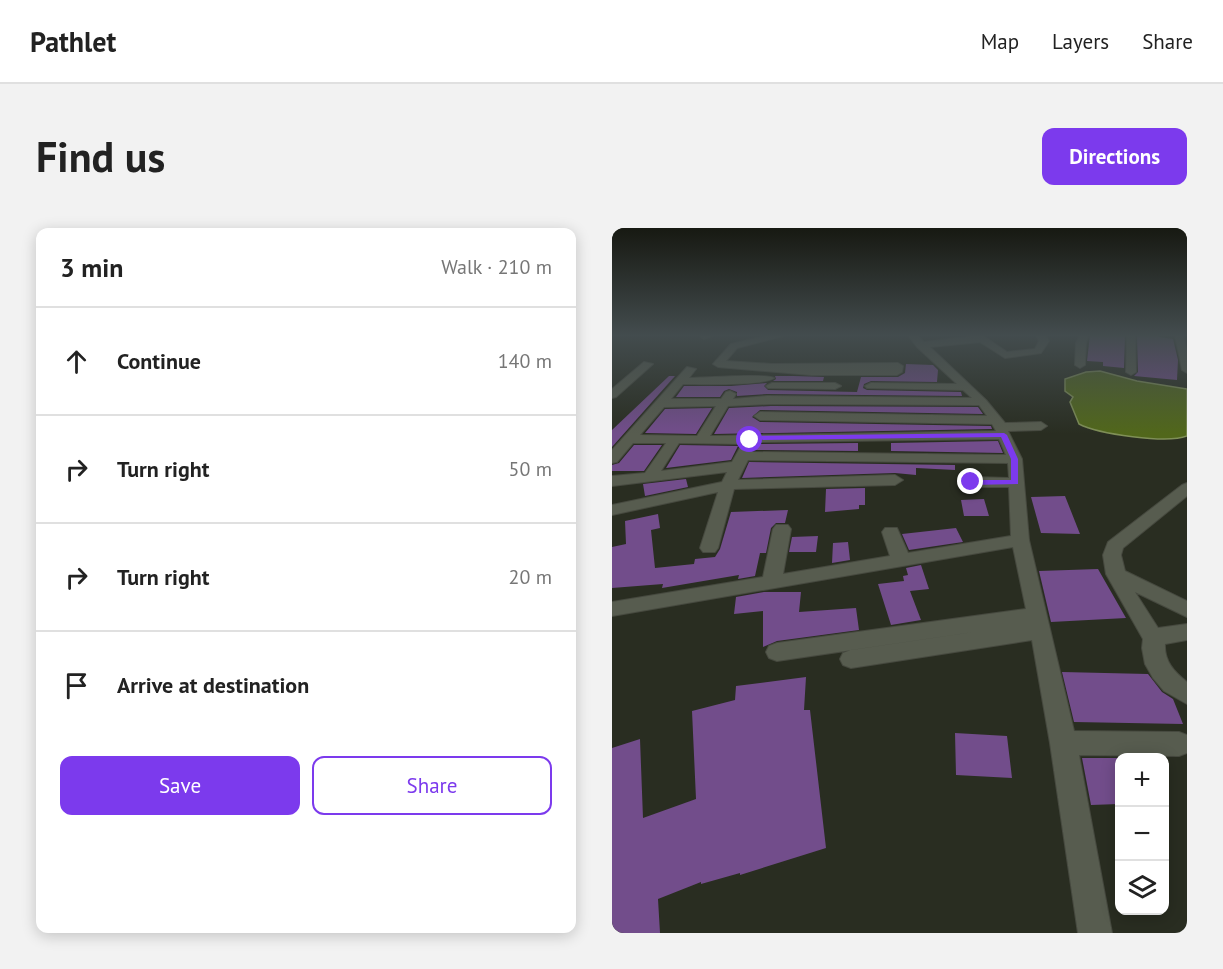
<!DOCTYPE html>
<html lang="en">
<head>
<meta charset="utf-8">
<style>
  body { margin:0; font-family:"PT Sans",sans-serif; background:#f2f2f2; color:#222 }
  .controls { position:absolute; right:18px; bottom:18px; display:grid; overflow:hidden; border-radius:12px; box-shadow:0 3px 15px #0003 }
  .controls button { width:54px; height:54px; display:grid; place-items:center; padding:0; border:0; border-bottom:2px solid #e0e0e0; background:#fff; color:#222; font:30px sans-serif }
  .stop { position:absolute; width:18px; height:18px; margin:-14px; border:4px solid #7c3aed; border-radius:50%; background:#fff }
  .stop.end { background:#7c3aed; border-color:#fff; box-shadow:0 2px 6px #0008 }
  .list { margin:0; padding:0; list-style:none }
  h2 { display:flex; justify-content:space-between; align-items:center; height:78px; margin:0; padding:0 24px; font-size:26px }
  h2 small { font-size:20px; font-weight:400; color:#767676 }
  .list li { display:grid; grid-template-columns:39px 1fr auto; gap:18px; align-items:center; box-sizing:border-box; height:108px; padding:0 24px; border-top:2px solid #e0e0e0 }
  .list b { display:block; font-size:22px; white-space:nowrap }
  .list em { font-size:20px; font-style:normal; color:#767676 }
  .actions { display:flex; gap:12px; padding:18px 24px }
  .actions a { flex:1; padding:14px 0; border:2px solid #7c3aed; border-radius:12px; text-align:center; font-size:21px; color:#7c3aed }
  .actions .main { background:#7c3aed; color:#fff }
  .icon { flex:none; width:33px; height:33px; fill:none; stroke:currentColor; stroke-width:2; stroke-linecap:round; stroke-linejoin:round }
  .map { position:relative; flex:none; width:575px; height:705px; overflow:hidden; border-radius:12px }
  header { display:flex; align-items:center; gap:36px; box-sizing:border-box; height:84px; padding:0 30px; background:#fff; border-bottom:2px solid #e0e0e0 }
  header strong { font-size:28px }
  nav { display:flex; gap:33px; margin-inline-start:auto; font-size:21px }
  .intro { display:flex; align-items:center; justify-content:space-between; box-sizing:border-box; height:144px; padding:0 36px }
  h1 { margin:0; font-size:42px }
  .button { padding:15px 27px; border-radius:12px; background:#7c3aed; color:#fff; font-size:21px; font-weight:700 }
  main { display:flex; gap:36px; padding:0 36px }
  aside { flex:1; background:#fff; border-radius:12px; box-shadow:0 3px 15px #0003 }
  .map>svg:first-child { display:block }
  .water { fill:#51671b; stroke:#7f8f57; stroke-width:1.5 }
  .building { fill:#724d8b }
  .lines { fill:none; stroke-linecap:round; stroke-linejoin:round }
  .minor-casing { stroke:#46493f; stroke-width:2 }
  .minor { fill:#575c4f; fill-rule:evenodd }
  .route { fill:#7c3aed }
</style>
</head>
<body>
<header>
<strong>Pathlet</strong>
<nav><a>Map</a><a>Layers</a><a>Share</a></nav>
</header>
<div class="intro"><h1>Find us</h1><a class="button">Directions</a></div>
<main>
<aside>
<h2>3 min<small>Walk · 210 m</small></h2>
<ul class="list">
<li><svg class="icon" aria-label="ahead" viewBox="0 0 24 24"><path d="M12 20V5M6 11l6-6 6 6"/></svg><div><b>Continue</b></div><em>140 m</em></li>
<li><svg class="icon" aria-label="right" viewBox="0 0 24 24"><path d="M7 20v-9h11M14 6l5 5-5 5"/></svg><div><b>Turn right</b></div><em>50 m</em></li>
<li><svg class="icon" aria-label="right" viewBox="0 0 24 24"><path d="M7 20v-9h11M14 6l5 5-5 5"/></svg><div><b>Turn right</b></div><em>20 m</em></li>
<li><svg class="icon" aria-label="arrive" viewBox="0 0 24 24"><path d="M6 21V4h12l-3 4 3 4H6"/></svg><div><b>Arrive at destination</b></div></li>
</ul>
<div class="actions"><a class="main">Save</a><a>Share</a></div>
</aside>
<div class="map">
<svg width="575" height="705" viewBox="0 0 575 705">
  <rect width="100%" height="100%" fill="#292d21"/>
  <!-- water -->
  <path class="water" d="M 488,143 L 525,153 L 575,161 L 575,208 C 555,216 486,206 467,196 L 458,174 L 461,169 L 453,163 L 453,151 L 474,144 Z"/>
  <!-- building -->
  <path class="building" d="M 478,107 L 513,107 L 512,140 L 491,138 L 491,134 L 475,133 Z
    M 525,107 L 547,107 L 547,109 L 561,111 L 566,132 L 565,152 L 522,148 L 526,144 Z
    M 294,136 L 321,137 L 326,142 L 325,154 L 259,153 L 252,156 L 251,160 L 255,162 L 349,164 L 350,168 L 155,166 L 125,168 L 125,164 L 117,161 L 112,163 L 108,169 L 64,169 L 72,158 L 119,158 L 155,155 L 152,158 L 156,162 L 245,164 L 249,149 L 286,149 L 293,145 Z
    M 57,148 L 63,148 L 0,219 L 0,202 Z
    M 163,148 L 182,148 L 212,149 L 211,153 L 161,153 L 164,151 Z
    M 159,178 L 366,179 L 371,186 L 148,182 L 140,189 L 148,194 L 379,198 L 380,201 L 102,206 L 117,180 Z
    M 100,180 L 84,206 L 33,205 L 53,181 Z
    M 386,213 L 391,225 L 279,223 L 279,215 Z
    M 246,215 L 246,223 L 143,222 L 145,216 Z
    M 22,217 L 50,217 L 32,243 L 0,243 L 0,237 L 7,235 Z
    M 68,217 L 126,218 L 119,232 L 54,240 Z
    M 137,234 L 343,237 L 343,242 L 304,240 L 304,247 L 283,245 L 130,250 Z
    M 74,251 L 76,259 L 33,268 L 31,256 Z
    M 253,260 L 253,277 L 247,277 L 247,281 L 213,284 L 214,261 Z
    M 453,268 L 468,306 L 429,305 L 419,269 Z
    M 372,271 L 377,288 L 352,288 L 349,272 Z
    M 176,282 L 173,295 L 164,295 L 159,300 L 154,325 L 148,325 L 143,348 L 126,351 L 127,347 L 50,360 L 51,356 L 0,360 L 0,319 L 14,316 L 13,293 L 46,286 L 48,300 L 39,302 L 43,340 L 82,336 L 83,331 L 103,329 L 108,321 L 119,284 Z
    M 344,300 L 351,314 L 297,322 L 290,306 Z
    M 206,308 L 204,324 L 177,324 L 180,309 Z
    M 236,314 L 238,332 L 220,335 L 221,315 Z
    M 309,337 L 317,361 L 298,363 L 309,392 L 279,397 L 266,356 L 292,353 L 291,348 L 296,347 L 294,340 Z
    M 486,341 L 514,390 L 439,394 L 427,343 Z
    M 152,364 L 189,364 L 187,384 L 244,380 L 247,402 L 165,413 L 151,419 L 151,383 L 122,386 L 124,369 Z
    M 450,444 L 536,446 L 550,464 L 561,471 L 571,496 L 462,494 Z
    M 194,449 L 192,482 L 198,482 L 214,620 L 128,647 L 128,645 L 89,656 L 89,654 L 46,671 L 48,705 L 0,705 L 0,520 L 28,511 L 31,590 L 84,571 L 80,483 L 123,472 L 124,458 Z
    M 343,505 L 395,508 L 400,550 L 344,547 Z
    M 470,530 L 507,530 L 507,576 L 479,577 Z"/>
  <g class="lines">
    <!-- minor casing -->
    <g class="minor-casing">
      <path id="minor" d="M 103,107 L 92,111 L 88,108 L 88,107 Z
        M 158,107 L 175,107 L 125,120 L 114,133 L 160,136 L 286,135 L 291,138 L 290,144 L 285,147 L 199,147 L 106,139 L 101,136 L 119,116 Z
        M 296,107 L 305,107 L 312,114 L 370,107 L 395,124 L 423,121 L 427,113 L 424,107 L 433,107 L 437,113 L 429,125 L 393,130 L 368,114 L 318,119 L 374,172 L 393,195 L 429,194 L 435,198 L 429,202 L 396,203 L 410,231 L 417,312 L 462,503 L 567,504 L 575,507 L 575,525 L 567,528 L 467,527 L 500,705 L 466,705 L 438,515 L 420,412 L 239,440 L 231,437 L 228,431 L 231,425 L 239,422 L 417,396 L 165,433 L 157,430 L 154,424 L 157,418 L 165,415 L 414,381 L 401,319 L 0,388 L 0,374 L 151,349 L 161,301 L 164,297 L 176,297 L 179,301 L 171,346 L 278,328 L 270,304 L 273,300 L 285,300 L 296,325 L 399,308 L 397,259 L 359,259 L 351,254 L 359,249 L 397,250 L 396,235 L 136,232 L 126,252 L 283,247 L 291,252 L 283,257 L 122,261 L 106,320 L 103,324 L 91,324 L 88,320 L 106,264 L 0,287 L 0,277 L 110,254 L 115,244 L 0,258 L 0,248 L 33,245 L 54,215 L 21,215 L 5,234 L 0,235 L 0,222 L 75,139 L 84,141 L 77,150 C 91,150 156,145 162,150 C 152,158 88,156 71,156 L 59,171 L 109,171 L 114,164 L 118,163 L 124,166 L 121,171 L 155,168 L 360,170 L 351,162 L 255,160 L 253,158 L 259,155 L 345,156 L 305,119 ZM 159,176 L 367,177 L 375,188 L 148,184 L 142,188 L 148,192 L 380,196 L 384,203 L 98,208 L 116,178 ZM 104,178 L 85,208 L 28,207 L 52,179 ZM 387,211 L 394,227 L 140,224 L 143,214 ZM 67,215 L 130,216 L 120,234 L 49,243 Z
        M 468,107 L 476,107 L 474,115 L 473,137 L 468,140 L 463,137 L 464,115 Z
        M 515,107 L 523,107 L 524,144 L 519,147 L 514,144 Z
        M 563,107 L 571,107 L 575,121 L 575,145 L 570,142 Z
        M 32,134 L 41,136 L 4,169 L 0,170 L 0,161 Z
        M 160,155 L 223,155 L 229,158 L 223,161 L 156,160 L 154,158 Z
        M 575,255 L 575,268 L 511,320 L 509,327 L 513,343 L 575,373 L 575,389 L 523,364 L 546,400 L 575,396 L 575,412 L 553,416 C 552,433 562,444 575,454 L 575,476 L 552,463 L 541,450 L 533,436 L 530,420 L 531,411 L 494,346 L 491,327 L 496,314 L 570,257 Z"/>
    </g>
    <!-- minor -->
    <use href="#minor" class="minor"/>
  </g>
  <!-- sky -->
  <linearGradient id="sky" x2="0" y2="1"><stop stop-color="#171912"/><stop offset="0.52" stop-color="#434c4e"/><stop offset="1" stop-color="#434c4e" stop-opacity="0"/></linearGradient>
  <rect width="575" height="206" fill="url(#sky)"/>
  <!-- route -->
  <path class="route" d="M 392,205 L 395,207 L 406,231 L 406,256 L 359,257 L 355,254 L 359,252 L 399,252 L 399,231 L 389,209 L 141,212 L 138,214 L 134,212 L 138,208 Z"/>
</svg>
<div class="controls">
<button>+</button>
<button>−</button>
<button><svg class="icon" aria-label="layers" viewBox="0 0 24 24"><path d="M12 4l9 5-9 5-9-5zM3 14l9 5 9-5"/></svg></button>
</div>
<div class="stop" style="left:138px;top:212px"></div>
<div class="stop end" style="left:359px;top:254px"></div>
</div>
</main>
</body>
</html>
